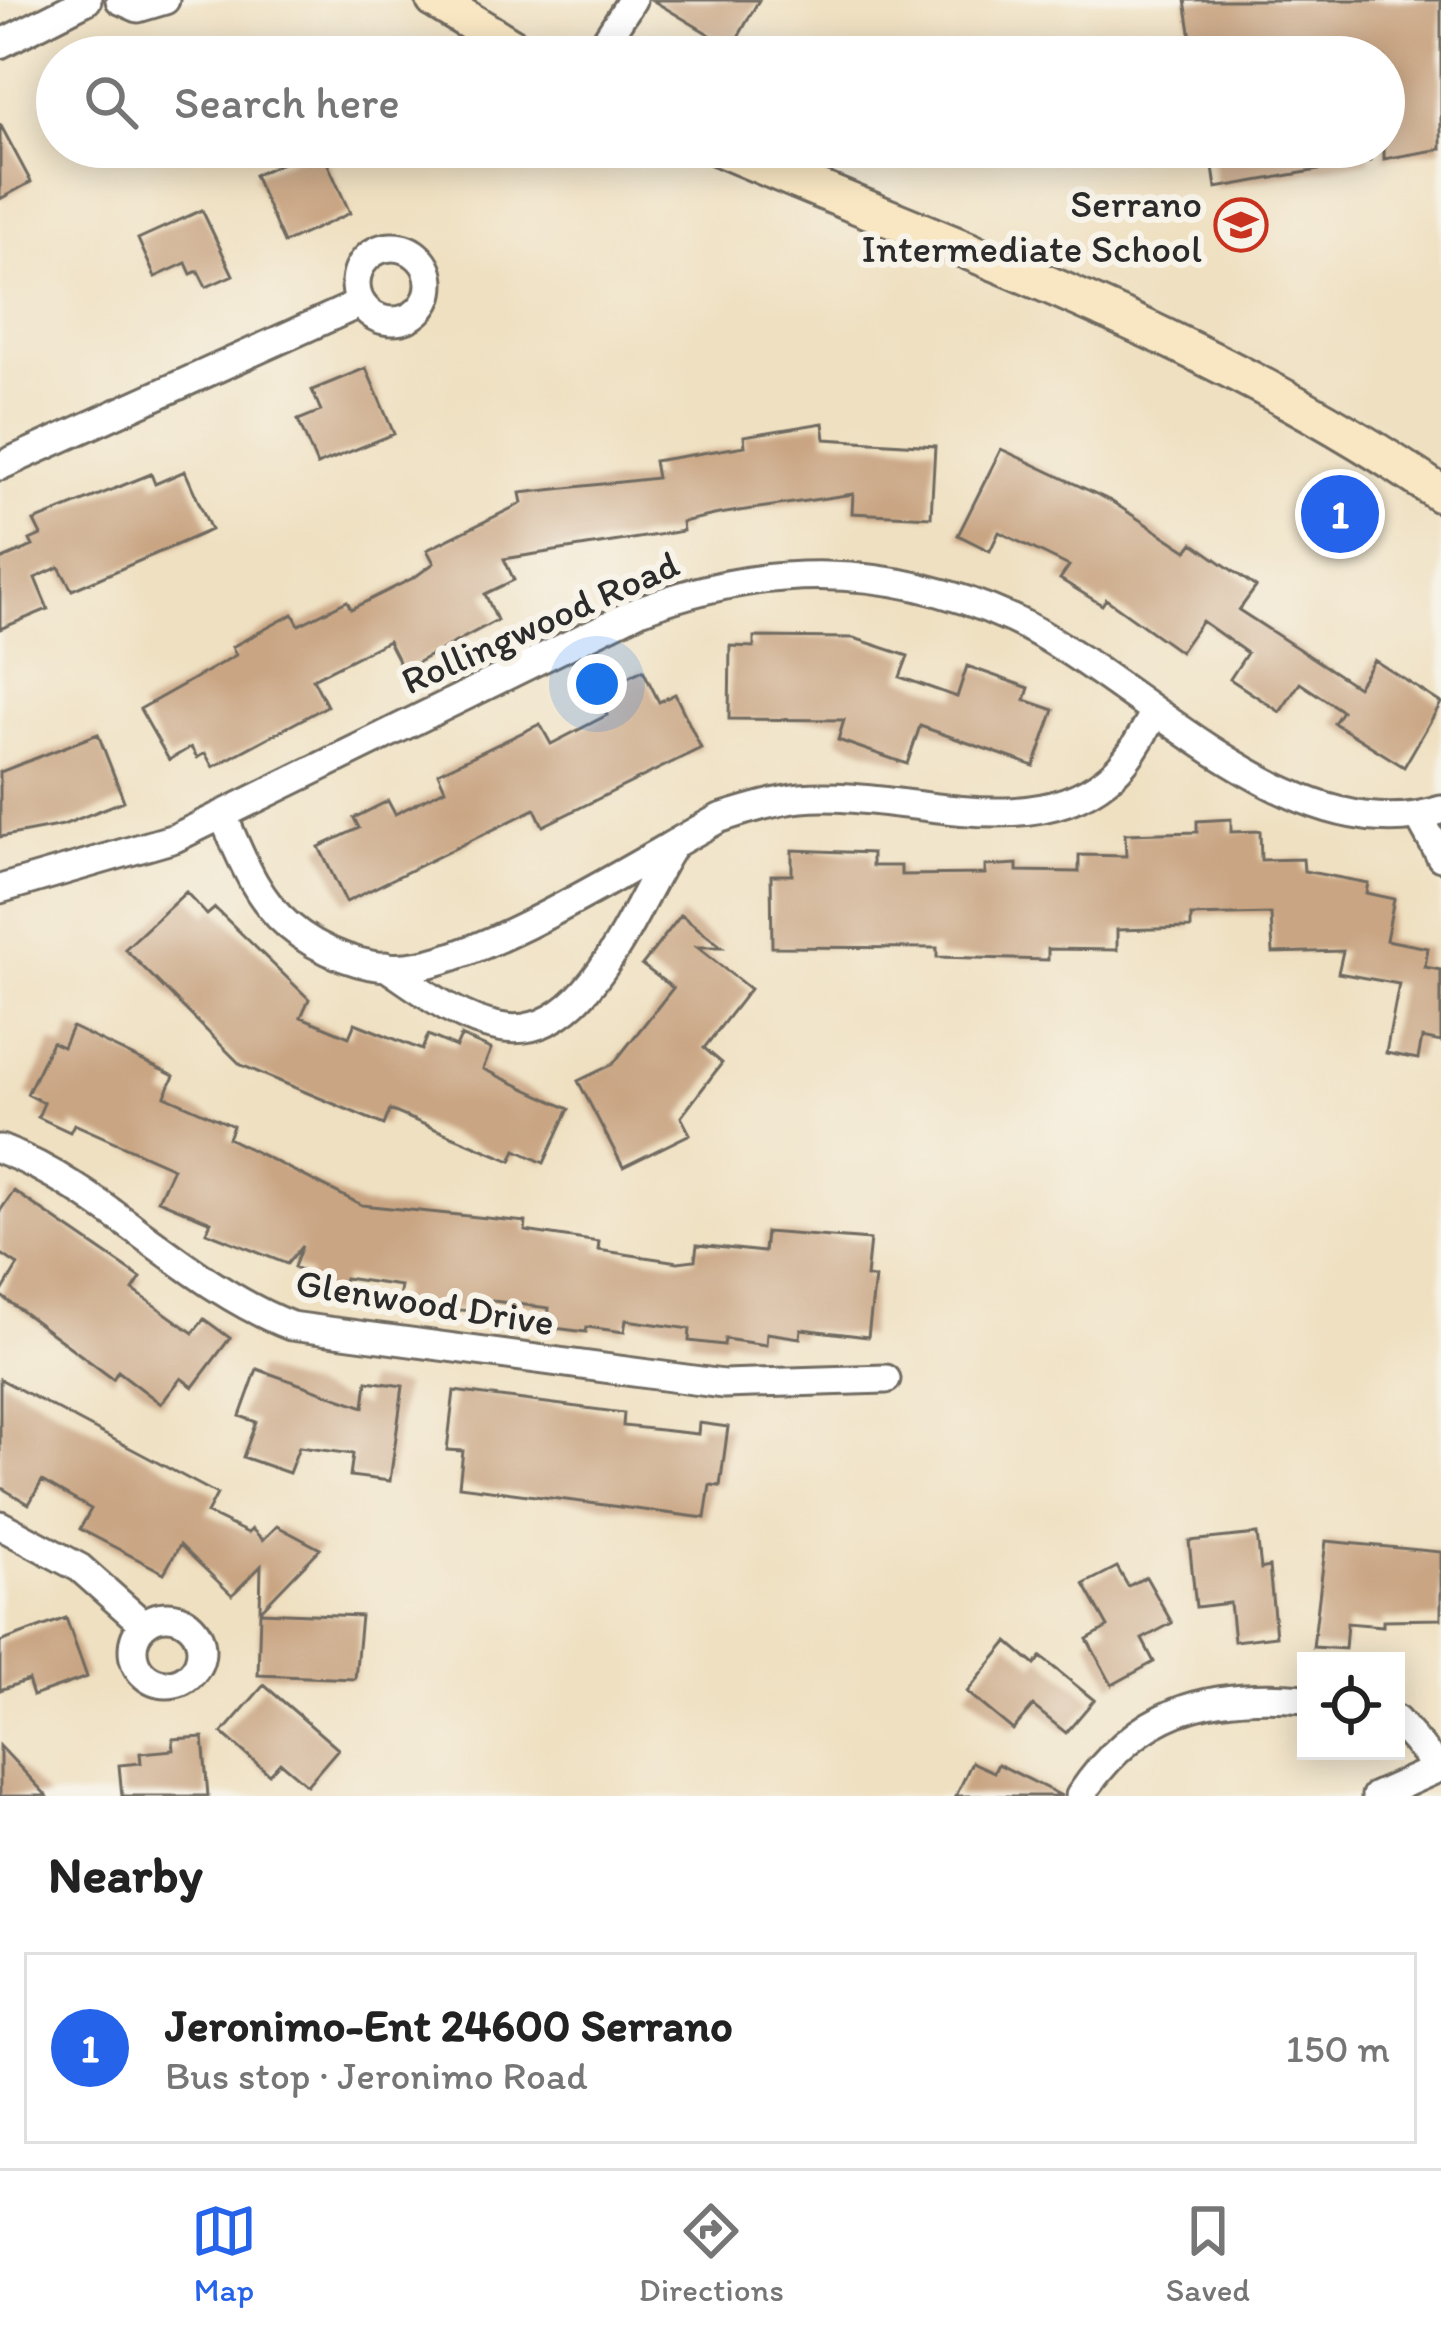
<!DOCTYPE html>
<html lang="en">
<head>
<meta charset="utf-8">
<style>
  body { margin:0; font-family:Itim,sans-serif; background:#f2f2f2; color:#222 }
  .controls { position:absolute; right:36px; bottom:36px; display:grid; overflow:hidden; border-radius:0px; box-shadow:0 6px 30px #0003 }
  .controls button { width:108px; height:108px; display:grid; place-items:center; padding:0; border:0; border-bottom:3px solid #e0e0e0; background:#fff; color:#222; font:60px sans-serif }
  .you { position:absolute; left:597px; top:684px; width:42px; height:42px; margin:-30px; border:9px solid #fff; border-radius:50%; background:#1a73e8; box-shadow:0 0 0 18px #1a73e833 }
  .badge { display:grid; place-items:center; width:78px; height:78px; border-radius:50%; background:#2563eb; color:#fff; font-size:39px; font-weight:700 }
  .pin { position:absolute; translate:-50% -50%; border:6px solid #fff; box-shadow:0 3px 12px #0006 }
  .list { margin:0; padding:0; list-style:none }
  h2 { display:flex; justify-content:space-between; align-items:center; height:156px; margin:0; padding:0 48px; font-size:51px }
  h2 small { font-size:39px; font-weight:400; color:#767676 }
  .list li { display:grid; grid-template-columns:78px 1fr auto; gap:36px; align-items:center; box-sizing:border-box; height:192px; margin:0 24px 24px; padding:0 24px; border:3px solid #e0e0e0; border-radius:0px }
  .list b { display:block; font-size:45px; white-space:nowrap }
  .list p { margin:0; font-size:39px; white-space:nowrap; color:#767676 }
  .list em { font-size:39px; font-style:normal; color:#767676 }
  .icon { flex:none; width:66px; height:66px; fill:none; stroke:currentColor; stroke-width:2; stroke-linecap:round; stroke-linejoin:round }
  .map { position:relative; flex:none; width:1441px; height:1796px; overflow:hidden }
  .search { position:absolute; background:#fff; box-shadow:0 6px 30px #0003; left:36px; right:36px; top:36px; height:132px; display:flex; align-items:center; gap:30px; box-sizing:border-box; padding:0 42px; border-radius:66px; color:#767676; font-size:45px }
  .sheet { height:372px; background:#fff }
  nav { display:flex; justify-content:space-around; align-items:center; box-sizing:border-box; height:168px; border-top:3px solid #e0e0e0; background:#fff; font-size:33px; color:#767676 }
  nav a { display:grid; justify-items:center; gap:6px }
  nav .on { color:#2563eb }
  .map>svg:first-child { display:block }
  .building { fill:#c9a583 }
  .lines { fill:none; stroke-linecap:round; stroke-linejoin:round }
  .minor-casing { stroke:#706a60; stroke-width:33 }
  .secondary-casing { stroke:#706a60; stroke-width:42 }
  .minor { stroke:#fff; stroke-width:27 }
  .secondary { stroke:#f9e7c3; stroke-width:36 }
  .labels { text-anchor:middle; dominant-baseline:central; stroke-width:12; stroke-linejoin:round; paint-order:stroke }
  .poi-label { font-size:39px; fill:#2b2b2b; stroke:#f7f3e8; text-anchor:end }
  .street-label { font-size:39px; fill:#2b2b2b; stroke:#f7f3e8 }
</style>
</head>
<body>
<div class="map">
<svg width="1441" height="1796" viewBox="0 0 1441 1796">
  <rect width="100%" height="100%" fill="#f7f3e8"/>
  <filter id="ink" filterUnits="userSpaceOnUse"><feTurbulence type="fractalNoise" baseFrequency=".00833" numOctaves="2"/><feDisplacementMap in="SourceGraphic" scale="24" xChannelSelector="R" yChannelSelector="G"/><feConvolveMatrix kernelMatrix="1 2 1 2 8 2 1 2 1" color-interpolation-filters="sRGB"/></filter>
  <filter id="wash" filterUnits="userSpaceOnUse"><feTurbulence type="fractalNoise" baseFrequency=".004" numOctaves="4" result="noise"/><feDisplacementMap in="SourceGraphic" scale="48" xChannelSelector="R" yChannelSelector="G"/><feGaussianBlur stdDeviation="2.7" result="paint"/><feColorMatrix in="noise" values="0 0 0 0 0 0 0 0 0 0 0 0 0 0 0 0 0 1.4 0 .05"/><feComposite in="paint" operator="in"/></filter>
  <g filter="url(#wash)">
    <rect width="100%" height="100%" fill="#efe0c1"/>
    <g id="blocks">
      <!-- building -->
      <path class="building" d="M 652,0 L 759,0 L 732,48 Z
        M 1185,0 L 1441,0 L 1441,149 L 1384,159 L 1384,57 L 1194,57 Z
        M 0,124 L 31,182 L 0,199 Z
        M 320,147 L 350,213 L 284,243 L 254,175 Z
        M 1210,147 L 1369,147 L 1370,161 L 1216,188 Z
        M 202,210 L 233,275 L 206,287 L 198,271 L 191,274 L 186,263 L 155,277 L 138,239 Z
        M 366,368 L 394,434 L 317,465 L 298,420 L 321,411 L 312,390 Z
        M 823,423 L 825,439 L 935,446 L 931,517 L 852,513 L 853,494 L 719,514 L 682,522 L 683,531 L 504,559 L 514,580 L 485,594 L 497,620 L 403,670 L 388,641 L 313,679 L 327,706 L 213,767 L 205,753 L 197,758 L 191,747 L 169,760 L 140,709 L 236,655 L 232,647 L 293,614 L 299,625 L 347,601 L 351,609 L 415,577 L 434,563 L 427,550 L 522,503 L 520,493 L 657,478 L 654,461 L 745,446 L 744,436 Z
        M 1001,449 L 1111,501 L 1187,551 L 1193,543 L 1256,587 L 1239,610 L 1357,687 L 1374,660 L 1441,703 L 1404,767 L 1334,723 L 1342,711 L 1300,683 L 1280,712 L 1230,679 L 1247,653 L 1202,621 L 1180,652 L 1106,599 L 1102,605 L 1060,579 L 1069,566 L 999,532 L 990,551 L 958,535 Z
        M 185,471 L 211,530 L 72,590 L 59,567 L 35,578 L 48,609 L 0,629 L 0,560 L 33,546 L 30,540 L 41,535 L 34,521 L 151,474 L 155,484 Z
        M 754,637 L 854,638 L 908,656 L 900,677 L 957,697 L 967,666 L 1029,688 L 1025,700 L 1054,710 L 1034,766 L 920,726 L 907,764 L 838,740 L 844,720 L 729,719 L 730,646 L 754,647 Z
        M 643,670 L 659,702 L 675,694 L 701,748 L 543,826 L 535,809 L 346,902 L 319,847 L 359,828 L 354,818 L 388,801 L 395,814 L 445,789 L 438,773 L 540,724 L 551,744 L 607,715 L 596,692 Z
        M 98,734 L 124,801 L 63,825 L 0,837 L 0,772 Z
        M 1231,819 L 1231,832 L 1260,831 L 1261,860 L 1303,859 L 1304,871 L 1368,883 L 1366,893 L 1394,899 L 1386,940 L 1428,948 L 1425,967 L 1441,970 L 1441,1042 L 1422,1038 L 1418,1059 L 1386,1053 L 1399,984 L 1338,973 L 1343,951 L 1273,953 L 1271,914 L 1191,916 L 1191,928 L 1117,930 L 1117,950 L 1048,949 L 1048,960 L 937,957 L 937,948 L 772,947 L 771,875 L 792,875 L 792,850 L 872,853 L 872,866 L 901,866 L 901,875 L 985,874 L 985,866 L 1017,864 L 1017,871 L 1079,872 L 1079,855 L 1126,856 L 1125,834 L 1197,832 L 1197,821 Z
        M 186,892 L 207,915 L 215,908 L 309,999 L 301,1017 L 349,1037 L 355,1023 L 422,1050 L 428,1035 L 456,1047 L 461,1036 L 491,1049 L 483,1069 L 569,1109 L 544,1163 L 516,1150 L 511,1161 L 390,1110 L 384,1125 L 241,1065 L 125,949 Z
        M 681,915 L 722,947 L 697,947 L 750,989 L 704,1048 L 722,1063 L 681,1117 L 690,1134 L 623,1167 L 578,1081 L 613,1064 L 673,988 L 642,965 Z
        M 72,1027 L 174,1076 L 165,1096 L 233,1126 L 228,1138 L 362,1205 L 526,1222 L 525,1231 L 599,1242 L 598,1250 L 678,1262 L 695,1260 L 697,1245 L 764,1252 L 766,1232 L 870,1240 L 866,1277 L 875,1278 L 868,1337 L 801,1329 L 800,1338 L 767,1333 L 766,1345 L 725,1339 L 724,1345 L 689,1341 L 690,1329 L 626,1320 L 624,1332 L 587,1327 L 586,1332 L 547,1327 L 549,1308 L 485,1300 L 484,1312 L 398,1305 L 401,1286 L 344,1278 L 336,1297 L 306,1284 L 310,1274 L 294,1267 L 302,1246 L 287,1264 L 206,1232 L 211,1222 L 158,1200 L 173,1168 L 74,1124 L 70,1132 L 38,1117 L 44,1103 L 27,1094 L 52,1042 L 63,1047 Z
        M 14,1191 L 141,1278 L 133,1290 L 193,1333 L 204,1319 L 230,1338 L 193,1387 L 181,1378 L 161,1404 L 118,1371 L 113,1379 L 0,1295 L 18,1265 L 0,1253 L 0,1211 Z
        M 257,1369 L 364,1407 L 367,1381 L 403,1386 L 390,1481 L 350,1476 L 353,1454 L 299,1447 L 289,1473 L 243,1457 L 256,1422 L 240,1416 Z
        M 0,1379 L 217,1494 L 207,1513 L 248,1533 L 252,1529 L 263,1540 L 277,1526 L 320,1549 L 260,1611 L 261,1566 L 232,1595 L 180,1545 L 164,1573 L 80,1529 L 91,1509 L 42,1481 L 29,1504 L 0,1487 Z
        M 454,1391 L 624,1413 L 623,1426 L 698,1434 L 699,1423 L 728,1427 L 720,1486 L 710,1485 L 705,1518 L 459,1486 L 463,1451 L 447,1450 Z
        M 1257,1534 L 1261,1569 L 1269,1567 L 1276,1636 L 1234,1641 L 1230,1603 L 1196,1607 L 1189,1541 Z
        M 1326,1541 L 1441,1552 L 1441,1619 L 1383,1620 L 1383,1626 L 1347,1623 L 1345,1649 L 1313,1647 Z
        M 1117,1567 L 1128,1586 L 1146,1577 L 1172,1623 L 1142,1639 L 1154,1662 L 1112,1685 L 1087,1639 L 1108,1627 L 1084,1584 Z
        M 260,1612 L 361,1616 L 355,1679 L 258,1675 Z
        M 66,1618 L 87,1677 L 33,1696 L 28,1680 L 0,1690 L 0,1642 Z
        M 1008,1642 L 1035,1665 L 1041,1657 L 1094,1700 L 1066,1733 L 1033,1706 L 1013,1730 L 967,1692 Z
        M 264,1685 L 338,1749 L 307,1785 L 280,1762 L 269,1774 L 222,1733 Z
        M 203,1737 L 208,1796 L 122,1796 L 119,1765 L 141,1763 L 140,1753 L 174,1750 L 173,1739 Z
        M 0,1746 L 47,1796 L 0,1796 Z
        M 972,1762 L 994,1772 L 998,1764 L 1062,1796 L 956,1796 Z"/>
    </g>
  </g>
  <g filter="url(#ink)">
    <use href="#blocks" fill-opacity="0" stroke="#706a60" stroke-width="3"/>
    <g class="lines">
      <!-- minor casing -->
      <g class="minor-casing">
        <path id="minor" d="M 120,0 L 138,8 L 165,0
          M 0,44 L 87,0
          M 595,57 L 632,0
          M356 284a37 37 0 1 1 74 0a37 37 0 1 1-74 0Z
          M 0,466 L 361,303
          M 223,816 C 240,854 255,897 288,925 C 318,951 367,971 407,967 C 487,960 644,859 720,818 C 746,810 774,801 801,798 C 897,789 1024,846 1107,779 C 1129,762 1142,735 1155,712
          M 1419,817 L 1441,857
          M 0,889 L 175,838 L 640,610 C 764,563 890,563 1012,619 C 1136,676 1293,858 1441,810
          M 385,966 C 420,989 457,1019 499,1027 C 587,1046 634,905 672,847
          M 0,1149 C 107,1189 184,1285 291,1326 L 723,1384 L 886,1379
          M 0,1525 L 80,1568 L 143,1624
          M133 1650a34 34 0 1 1 68 0a34 34 0 1 1-68 0Z
          M 1396,1720 L 1439,1768
          M 1080,1796 C 1136,1711 1206,1690 1306,1699
          M 1376,1796 L 1441,1767"/>
      </g>
      <!-- secondary casing -->
      <g class="secondary-casing">
        <path id="secondary" d="M 435,0 L 528,57
          M 718,147 C 963,252 1221,341 1441,494"/>
      </g>
      <!-- minor -->
      <use href="#minor" class="minor"/>
      <!-- secondary -->
      <use href="#secondary" class="secondary"/>
    </g>
  </g>
  <!-- icons -->
  <defs>
    <g id="school-ring" transform="scale(2.7)"><circle r="9.5" fill="#f7f3e8" stroke="#c8321e" stroke-width="1.5"/><path d="M0-5L7-2L0 1L-7-2ZM-4 1L0 2.5L4 1V4Q0 6-4 4Z" fill="#c8321e"/></g>
  </defs>
  <g fill-rule="evenodd">
    <use href="#school-ring" x="1241" y="225"/>
  </g>
  <g class="labels">
    <!-- poi labels -->
    <g class="poi-label">
      <text x="1202" y="203">Serrano<tspan x="1202" dy="45">Intermediate School</tspan></text>
    </g>
    <!-- street labels -->
    <g class="street-label">
      <text transform="translate(540 622) rotate(-24)">Rollingwood Road</text>
      <text transform="translate(425 1302) rotate(9)">Glenwood Drive</text>
    </g>
  </g>
</svg>
<div class="controls">
<button><svg class="icon" aria-label="locate" viewBox="0 0 24 24"><circle cx="12" cy="12" r="6"/><path d="M12 2v4M12 18v4M2 12h4M18 12h4"/></svg></button>
</div>
<div class="you"></div>
<div class="pin badge" style="left:1340px;top:514px">1</div>
<div class="search"><svg class="icon" aria-label="search" viewBox="0 0 24 24"><circle cx="10" cy="10" r="6"/><path d="M15 15l6 6"/></svg>Search here</div>
</div>
<section class="sheet">
<h2>Nearby<small></small></h2>
<ul class="list">
<li><span class="badge">1</span><div><b>Jeronimo-Ent 24600 Serrano</b><p>Bus stop · Jeronimo Road</p></div><em>150 m</em></li>
</ul>
</section>
<nav>
<a class="on"><svg class="icon" aria-label="map" viewBox="0 0 24 24"><path d="M3 6l6-2 6 2 6-2v14l-6 2-6-2-6 2zM9 4v14M15 6v14"/></svg>Map</a>
<a><svg class="icon" aria-label="directions" viewBox="0 0 24 24"><path d="M12 3l9 9-9 9-9-9zM9 14v-3h6M13 9l2 2-2 2"/></svg>Directions</a>
<a><svg class="icon" aria-label="saved" viewBox="0 0 24 24"><path d="M7 4h10v16l-5-4-5 4z"/></svg>Saved</a>
</nav>
</body>
</html>
